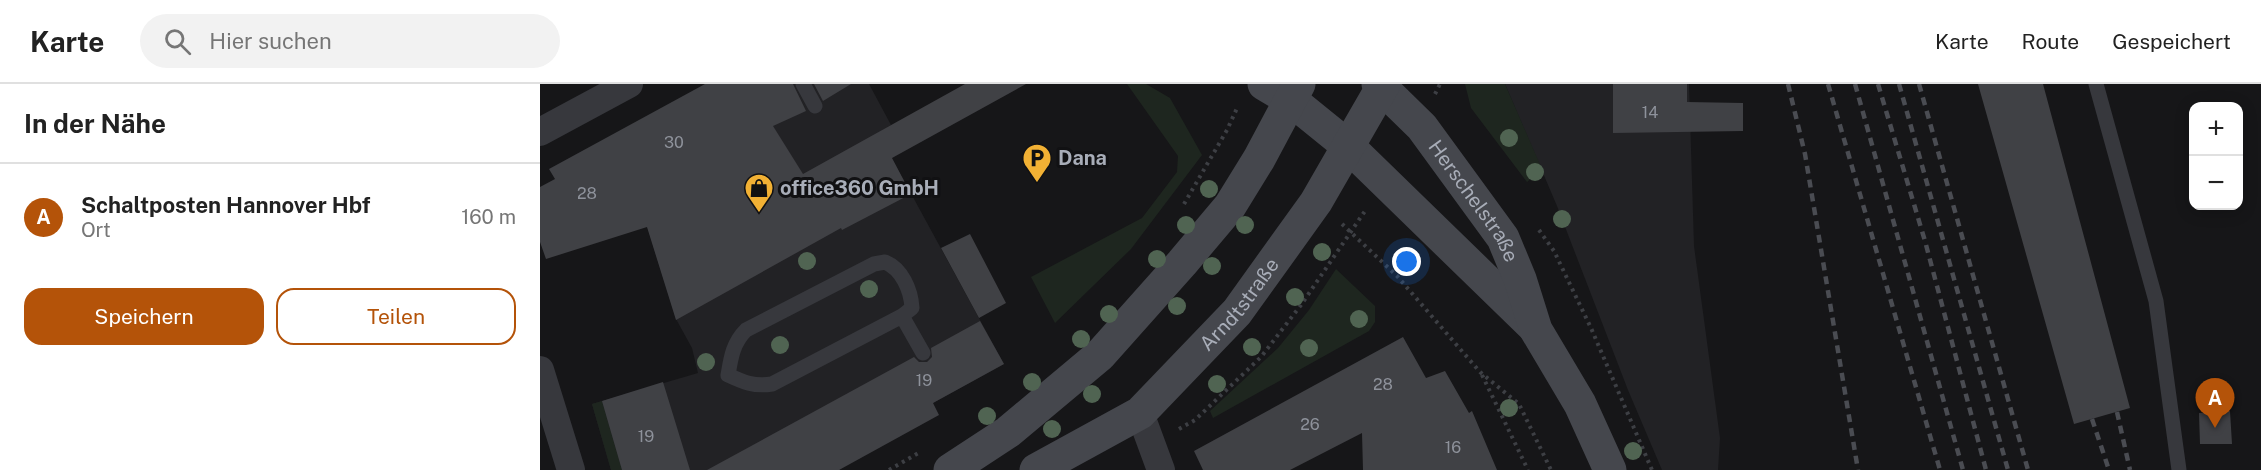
<!DOCTYPE html>
<html lang="de">
<head>
<meta charset="utf-8">
<style>
  body { margin:0; font-family:"Public Sans",sans-serif; background:#f2f2f2; color:#222 }
  .controls { position:absolute; right:18px; top:18px; display:grid; overflow:hidden; border-radius:12px; box-shadow:0 3px 15px #0003 }
  .controls button { width:54px; height:54px; display:grid; place-items:center; padding:0; border:0; border-bottom:2px solid #e0e0e0; background:#fff; color:#222; font:30px sans-serif }
  .you { position:absolute; left:867px; top:178px; width:21px; height:21px; margin:-15px; border:4px solid #fff; border-radius:50%; background:#1a73e8; box-shadow:0 0 0 9px #1a73e833 }
  .badge { display:grid; place-items:center; width:39px; height:39px; border-radius:50%; background:#b45309; color:#fff; font-size:20px; font-weight:700 }
  .pin { position:absolute; translate:-50% -50px; filter:drop-shadow(0 2px 3px #0008) }
  .pin::after { content:''; position:absolute; top:32px; width:21px; height:18px; background:inherit; clip-path:polygon(0 0,100% 0,50% 100%) }
  .list { margin:0; padding:0; list-style:none }
  h2 { display:flex; justify-content:space-between; align-items:center; height:78px; margin:0; padding:0 24px; font-size:26px }
  h2 small { font-size:20px; font-weight:400; color:#767676 }
  .list li { display:grid; grid-template-columns:39px 1fr auto; gap:18px; align-items:center; box-sizing:border-box; height:108px; padding:0 24px; border-top:2px solid #e0e0e0 }
  .list b { display:block; font-size:22px; white-space:nowrap }
  .list p { margin:0; font-size:20px; white-space:nowrap; color:#767676 }
  .list em { font-size:20px; font-style:normal; color:#767676 }
  .actions { display:flex; gap:12px; padding:18px 24px }
  .actions a { flex:1; padding:14px 0; border:2px solid #b45309; border-radius:18px; text-align:center; font-size:21px; color:#b45309 }
  .actions .main { background:#b45309; color:#fff }
  .icon { flex:none; width:33px; height:33px; fill:none; stroke:currentColor; stroke-width:2; stroke-linecap:round; stroke-linejoin:round }
  .map { position:relative; flex:none; width:1721px; height:386px; overflow:hidden }
  header { display:flex; align-items:center; gap:36px; box-sizing:border-box; height:84px; padding:0 30px; background:#fff; border-bottom:2px solid #e0e0e0 }
  header strong { font-size:28px }
  nav { display:flex; gap:33px; margin-inline-start:auto; font-size:21px }
  .search { width:420px; height:54px; background:#f2f2f2; display:flex; align-items:center; gap:15px; box-sizing:border-box; padding:0 21px; border-radius:33px; color:#767676; font-size:22px }
  main { display:flex }
  aside { flex:1; background:#fff }
  .map>svg:first-child { display:block }
  .built { fill:#222225 }
  .green { fill:#1e261f }
  .building { fill:#404145 }
  .lines { fill:none; stroke-linecap:round; stroke-linejoin:round }
  .path { stroke:#3d3f44; stroke-width:4; stroke-dasharray:3 4.5; stroke-linecap:butt }
  .lane { stroke:#37383d; stroke-width:15 }
  .street { stroke:#37383d; stroke-width:28 }
  .secondary { stroke:#45474d; stroke-width:33 }
  .rail { stroke:#4a4c52; stroke-width:4.5; stroke-dasharray:8 6; stroke-linecap:butt }
  .tree { fill:#506452 }
  .labels { text-anchor:middle; dominant-baseline:central; stroke-width:6; stroke-linejoin:round; paint-order:stroke }
  .number-label { font-size:16px; fill:#8e929b }
  .poi-label { font-size:20px; font-weight:bold; fill:#a8adb8; stroke:#111113; text-anchor:start }
  .street-label { font-size:20px; fill:#a8adb8; stroke:#111113 }
</style>
</head>
<body>
<header>
<strong>Karte</strong>
<div class="search"><svg class="icon" aria-label="search" viewBox="0 0 24 24"><circle cx="10" cy="10" r="6"/><path d="M15 15l6 6"/></svg>Hier suchen</div>
<nav><a>Karte</a><a>Route</a><a>Gespeichert</a></nav>
</header>
<main>
<aside>
<h2>In der Nähe<small></small></h2>
<ul class="list">
<li><span class="badge">A</span><div><b>Schaltposten Hannover Hbf</b><p>Ort</p></div><em>160 m</em></li>
</ul>
<div class="actions"><a class="main">Speichern</a><a>Teilen</a></div>
</aside>
<div class="map">
<svg width="1721" height="386" viewBox="0 0 1721 386">
  <rect width="100%" height="100%" fill="#161618"/>
  <!-- built -->
  <path class="built" d="M 165,0 L 329,0 L 351,41 L 338,49 L 464,280 L 393,319 L 299,386 L 71,386 L 52,320 L 158,289 L 152,264 L 136,235 L 107,142 Z
    M 965,0 L 1149,0 L 1154,162 L 1180,354 L 1178,386 L 1122,386 L 1088,306 L 1017,122 Z"/>
  <!-- green -->
  <path class="green" d="M 587,0 L 606,0 L 630,14 L 662,71 L 591,165 L 515,239 L 491,193 L 602,134 L 637,88 L 638,72 Z
    M 925,0 L 965,0 L 1002,85 L 987,98 L 931,24 Z
    M 796,185 L 835,222 L 835,238 L 829,247 L 673,334 L 670,327 L 738,264 L 769,226 Z
    M 62,317 L 82,386 L 71,386 L 52,320 Z"/>
  <!-- building -->
  <path class="building" d="M 165,0 L 253,0 L 266,27 L 233,42 L 263,90 L 425,0 L 486,0 L 352,74 L 371,110 L 302,146 L 301,144 L 136,236 L 107,143 L 6,175 L 0,158 L 0,103 L 15,95 L 9,85 Z
    M 274,0 L 311,0 L 283,17 Z
    M 1073,0 L 1147,0 L 1147,18 L 1203,19 L 1203,47 L 1073,49 Z
    M 1438,0 L 1503,0 L 1590,324 L 1534,340 Z
    M 430,150 L 466,219 L 439,234 L 401,164 Z
    M 440,237 L 464,280 L 393,319 L 399,331 L 299,386 L 167,386 L 374,273 L 379,278 L 387,278 L 392,273 L 391,264 Z
    M 863,253 L 886,294 L 905,287 L 929,329 L 932,327 L 957,386 L 823,386 L 822,349 L 750,386 L 663,386 L 654,367 Z
    M 123,298 L 150,386 L 82,386 L 62,317 Z
    M 1690,327 L 1692,360 L 1660,360 L 1659,329 Z"/>
  <g class="lines">
    <!-- path -->
    <path class="path" d="M 895,10 L 900,0
      M 644,120 L 687,46 L 698,22
      M 802,140 L 857,192 L 940,288 L 979,320 L 1011,386
      M 999,146 L 1014,167 L 1051,244 L 1112,386
      M 942,291 L 988,386
      M 639,345 L 655,336 L 721,273 L 761,221 L 825,127
      M 349,386 L 380,368"/>
    <!-- lane -->
    <path class="lane" d="M 263,0 L 275,22
      M 1556,0 L 1616,217 L 1639,386
      M 345,178 C 362,185 371,206 372,224 L 362,232 L 232,300 C 214,303 203,298 188,291 C 191,273 193,259 206,246 L 334,180 Z
      M 362,232 L 383,269"/>
    <!-- street -->
    <path class="street" d="M 0,48 L 89,0
      M 0,286 L 31,386
      M 600,329 L 621,386"/>
    <!-- secondary -->
    <g class="secondary">
      <path d="M 724,0 L 751,16 L 809,63 L 993,242"/>
      <path id="s1" d="M 838,0 L 882,43 L 963,154 L 980,195 L 996,246 L 1040,320 L 1070,386"/>
      <path d="M 410,386 L 468,348 L 560,271 L 642,179 L 690,122 L 719,75 L 759,0"/>
      <path id="s2" d="M 496,386 L 600,329 L 697,228 L 776,118 L 844,0"/>
    </g>
    <!-- rail -->
    <path class="rail" d="M 1248,0 L 1265,70 L 1318,386
      M 1288,0 L 1400,386
      M 1315,0 L 1423,386
      M 1338,0 L 1385,157 L 1446,386
      M 1359,0 L 1468,386
      M 1379,0 L 1488,386
      M 1577,328 L 1590,386
      M 1552,335 L 1569,386"/>
  </g>
  <!-- trees -->
  <g class="tree">
    <circle cx="969" cy="54" r="9"/>
    <circle cx="995" cy="88" r="9"/>
    <circle cx="669" cy="105" r="9"/>
    <circle cx="1022" cy="135" r="9"/>
    <circle cx="646" cy="141" r="9"/>
    <circle cx="705" cy="141" r="9"/>
    <circle cx="782" cy="168" r="9"/>
    <circle cx="617" cy="175" r="9"/>
    <circle cx="267" cy="177" r="9"/>
    <circle cx="672" cy="182" r="9"/>
    <circle cx="329" cy="205" r="9"/>
    <circle cx="755" cy="213" r="9"/>
    <circle cx="637" cy="222" r="9"/>
    <circle cx="569" cy="230" r="9"/>
    <circle cx="819" cy="235" r="9"/>
    <circle cx="541" cy="255" r="9"/>
    <circle cx="240" cy="261" r="9"/>
    <circle cx="712" cy="263" r="9"/>
    <circle cx="769" cy="264" r="9"/>
    <circle cx="166" cy="278" r="9"/>
    <circle cx="492" cy="298" r="9"/>
    <circle cx="677" cy="300" r="9"/>
    <circle cx="552" cy="310" r="9"/>
    <circle cx="969" cy="324" r="9"/>
    <circle cx="447" cy="332" r="9"/>
    <circle cx="512" cy="345" r="9"/>
    <circle cx="1093" cy="367" r="9"/>
  </g>
  <!-- icons -->
  <defs>
    <g id="parking-pin" transform="scale(1.5)"><path d="M0 17L-7.5 6A9.5 9.5 0 1 1 7.5 6Z" fill="#f2b134" stroke="#111113"/><path d="M-3.5-5.5H1a3.5 3.5 0 0 1 0 7H-1V5.5H-3.5ZM-1-3.4V-.6H.8a1.4 1.4 0 0 0 0-2.8Z" fill="#111"/></g>
    <g id="shop-pin" transform="scale(1.5)"><path d="M0 17L-7.5 6A9.5 9.5 0 1 1 7.5 6Z" fill="#f2b134" stroke="#111113"/><path d="M-5-2.5h2.3a2.7 3.5 0 0 1 5.4 0H5L5.5 6h-11ZM-1.5-2.5h3a1.5 2.3 0 0 0-3 0Z" fill="#111"/></g>
  </defs>
  <g fill-rule="evenodd">
    <use href="#parking-pin" x="497" y="74"/>
    <use href="#shop-pin" x="219" y="104"/>
  </g>
  <g class="labels">
    <!-- number labels -->
    <g class="number-label">
      <text x="1110" y="28">14</text>
      <text x="134" y="58">30</text>
      <text x="47" y="109">28</text>
      <text x="384" y="296">19</text>
      <text x="843" y="300">28</text>
      <text x="770" y="340">26</text>
      <text x="106" y="352">19</text>
      <text x="913" y="363">16</text>
    </g>
    <!-- poi labels -->
    <g class="poi-label">
      <text x="518" y="74">Dana</text>
      <text x="240" y="104">office360 GmbH</text>
    </g>
    <!-- street labels -->
    <g class="street-label">
      <text stroke="none"><textPath href="#s1" startOffset="152">Herschelstraße</textPath></text>
      <text stroke="none"><textPath href="#s2" startOffset="266">Arndtstraße</textPath></text>
    </g>
  </g>
</svg>
<div class="controls">
<button>+</button>
<button>−</button>
</div>
<div class="you"></div>
<div class="pin badge" style="left:1675px;top:344px">A</div>
</div>
</main>
</body>
</html>
